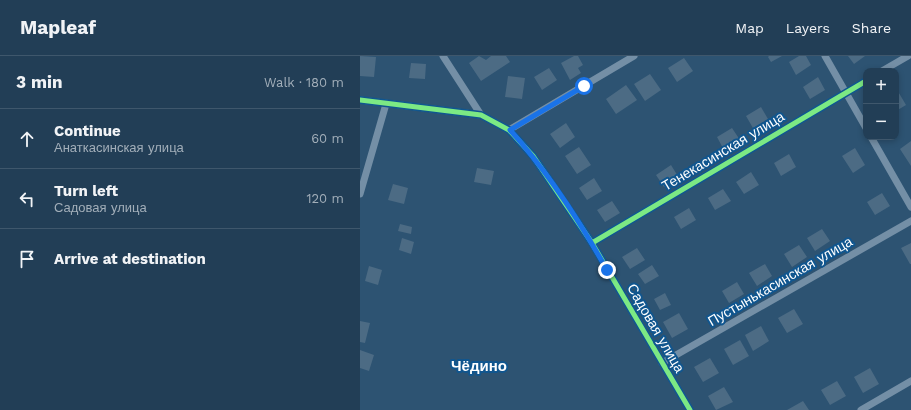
<!DOCTYPE html>
<html lang="en">
<head>
<meta charset="utf-8">
<style>
  body { margin:0; font-family:"Work Sans",sans-serif; background:#2e4960; color:#f1f3f6 }
  .controls { position:absolute; right:12px; top:12px; display:grid; overflow:hidden; border-radius:8px; box-shadow:0 2px 6px #0003 }
  .controls button { width:36px; height:36px; display:grid; place-items:center; padding:0; border:0; border-bottom:1px solid #3f576c; background:#223e56; color:#f1f3f6; font:20px sans-serif }
  .stop { position:absolute; width:12px; height:12px; margin:-9px; border:3px solid #1a73e8; border-radius:50%; background:#fff }
  .stop.end { background:#1a73e8; border-color:#fff; box-shadow:0 1px 4px #0008 }
  .list { margin:0; padding:0; list-style:none }
  h2 { display:flex; justify-content:space-between; align-items:center; height:52px; margin:0; padding:0 16px; font-size:17px }
  h2 small { font-size:13px; font-weight:400; color:#a2aeb9 }
  .list li { display:grid; grid-template-columns:26px 1fr auto; gap:12px; align-items:center; box-sizing:border-box; height:60px; padding:0 16px; border-top:1px solid #3f576c }
  .list b { display:block; font-size:15px; white-space:nowrap }
  .list p { margin:0; font-size:13px; white-space:nowrap; color:#a2aeb9 }
  .list em { font-size:13px; font-style:normal; color:#a2aeb9 }
  .icon { flex:none; width:22px; height:22px; fill:none; stroke:currentColor; stroke-width:2; stroke-linecap:round; stroke-linejoin:round }
  .map { position:relative; flex:none; width:551px; height:354px; overflow:hidden }
  header { display:flex; align-items:center; gap:24px; box-sizing:border-box; height:56px; padding:0 20px; background:#223e56; border-bottom:1px solid #3f576c }
  header strong { font-size:19px }
  nav { display:flex; gap:22px; margin-inline-start:auto; font-size:14px }
  main { display:flex }
  aside { flex:1; background:#223e56 }
  .map>svg:first-child { display:block }
  .building { fill:#4c6b84 }
  .lines { fill:none; stroke-linecap:round; stroke-linejoin:round }
  .street { stroke:#748fa6; stroke-width:7 }
  .cycleway-casing { stroke:#10568f; stroke-width:8 }
  .cycleway { stroke:#7ce984; stroke-width:5 }
  .route { stroke:#1a73e8; stroke-width:5 }
  .labels { text-anchor:middle; dominant-baseline:central; stroke-width:4; stroke-linejoin:round; paint-order:stroke }
  .street-label { font-size:14px; fill:#fff; stroke:#10568f }
  .neighbourhood-label { font-size:15px; font-weight:bold; fill:#fff; stroke:#10568f }
</style>
</head>
<body>
<header>
<strong>Mapleaf</strong>
<nav><a>Map</a><a>Layers</a><a>Share</a></nav>
</header>
<main>
<aside>
<h2>3 min<small>Walk · 180 m</small></h2>
<ul class="list">
<li><svg class="icon" aria-label="ahead" viewBox="0 0 24 24"><path d="M12 20V5M6 11l6-6 6 6"/></svg><div><b>Continue</b><p>Анаткасинская улица</p></div><em>60 m</em></li>
<li><svg class="icon" aria-label="left" viewBox="0 0 24 24"><path d="M17 20v-9H6M10 6l-5 5 5 5"/></svg><div><b>Turn left</b><p>Садовая улица</p></div><em>120 m</em></li>
<li><svg class="icon" aria-label="arrive" viewBox="0 0 24 24"><path d="M6 21V4h12l-3 4 3 4H6"/></svg><div><b>Arrive at destination</b></div></li>
</ul>
</aside>
<div class="map">
<svg width="551" height="354" viewBox="0 0 551 354">
  <rect width="100%" height="100%" fill="#2d5372"/>
  <!-- building -->
  <path class="building" d="M 0,0 L 16,1 L 14,21 L 0,20 Z
    M 119,0 L 126,4 L 131,0 L 146,0 L 150,6 L 121,25 L 109,7 Z
    M 214,0 L 218,0 L 223,9 L 218,12 L 221,17 L 210,24 L 201,7 Z
    M 422,0 L 411,6 L 408,1 L 409,0 Z
    M 439,0 L 446,0 L 451,9 L 436,19 L 429,6 Z
    M 488,0 L 505,0 L 494,8 Z
    M 324,2 L 333,15 L 317,26 L 308,12 Z
    M 51,7 L 66,8 L 65,23 L 49,22 Z
    M 189,12 L 197,24 L 182,34 L 174,21 Z
    M 290,18 L 301,34 L 285,45 L 274,28 Z
    M 148,20 L 165,22 L 162,43 L 145,41 Z
    M 458,21 L 465,34 L 450,43 L 443,31 Z
    M 266,29 L 277,44 L 256,58 L 246,43 Z
    M 536,32 L 546,49 L 536,55 Z
    M 401,51 L 408,63 L 393,72 L 386,60 Z
    M 206,67 L 215,81 L 200,92 L 190,78 Z
    M 372,72 L 380,84 L 364,94 L 357,81 Z
    M 551,85 L 551,110 L 540,93 Z
    M 219,91 L 231,109 L 217,118 L 205,100 Z
    M 495,92 L 505,109 L 493,117 L 482,100 Z
    M 429,98 L 436,111 L 421,120 L 414,107 Z
    M 311,109 L 319,122 L 304,131 L 296,119 Z
    M 117,112 L 134,115 L 131,129 L 114,126 Z
    M 391,116 L 399,129 L 384,138 L 376,126 Z
    M 234,122 L 242,135 L 227,144 L 219,132 Z
    M 33,128 L 48,132 L 44,148 L 28,144 Z
    M 363,133 L 371,145 L 355,154 L 348,142 Z
    M 522,137 L 530,150 L 515,159 L 507,146 Z
    M 252,145 L 260,157 L 245,166 L 237,154 Z
    M 329,152 L 336,164 L 321,173 L 314,161 Z
    M 40,168 L 52,171 L 51,178 L 38,175 Z
    M 462,173 L 470,185 L 455,195 L 447,182 Z
    M 42,182 L 54,186 L 51,198 L 39,194 Z
    M 551,187 L 551,208 L 550,208 L 541,192 Z
    M 439,189 L 447,201 L 432,211 L 424,198 Z
    M 277,192 L 285,204 L 270,213 L 262,201 Z
    M 405,208 L 412,220 L 397,230 L 389,217 Z
    M 292,209 L 299,220 L 285,228 L 278,218 Z
    M 9,210 L 22,214 L 18,229 L 5,225 Z
    M 377,226 L 384,238 L 369,247 L 362,235 Z
    M 305,237 L 311,249 L 300,254 L 294,243 Z
    M 434,253 L 443,268 L 427,277 L 418,262 Z
    M 319,257 L 328,273 L 312,282 L 303,266 Z
    M 0,265 L 10,267 L 5,287 L 0,286 Z
    M 401,270 L 409,285 L 393,295 L 385,279 Z
    M 380,284 L 389,300 L 373,309 L 364,293 Z
    M 0,294 L 14,299 L 9,315 L 0,312 Z
    M 350,302 L 359,317 L 343,326 L 334,311 Z
    M 510,312 L 519,328 L 503,337 L 494,321 Z
    M 477,325 L 486,340 L 470,349 L 461,334 Z
    M 364,331 L 373,346 L 356,354 L 348,340 Z
    M 443,345 L 449,354 L 427,354 Z"/>
  <g class="lines">
    <!-- street -->
    <path class="street" d="M 83,0 L 121,59
      M 465,0 L 506,72
      M 522,15 L 548,0
      M 0,44 L 121,59 L 149,74 L 173,100 L 232,187 L 330,354
      M 149,74 L 274,0
      M 511,81 L 551,151
      M 0,138 L 26,48
      M 232,187 L 506,25
      M 302,307 L 551,165
      M 501,354 L 551,325"/>
    <!-- cycleway casing -->
    <g class="cycleway-casing">
      <path id="cycleway" d="M 0,44 L 121,59 L 149,74 L 173,100 L 232,187 L 330,354
        M 232,187 L 506,25"/>
    </g>
    <!-- cycleway -->
    <use href="#cycleway" class="cycleway"/>
  </g>
  <g class="lines">
    <!-- route -->
    <path class="route" d="M 224,30 L 150,74 C 188,116 219,164 247,214"/>
  </g>
  <g class="labels">
    <!-- street labels -->
    <g class="street-label">
      <text transform="translate(363 95) rotate(-31)">Тенекасинская улица</text>
      <text transform="translate(420 225) rotate(-30)">Пустынькасинская улица</text>
      <text transform="translate(296 272) rotate(60)">Садовая улица</text>
    </g>
    <!-- neighbourhood labels -->
    <g class="neighbourhood-label">
      <text x="119" y="310">Чёдино</text>
    </g>
  </g>
</svg>
<div class="controls">
<button>+</button>
<button>−</button>
</div>
<div class="stop" style="left:224px;top:30px"></div>
<div class="stop end" style="left:247px;top:214px"></div>
</div>
</main>
</body>
</html>
